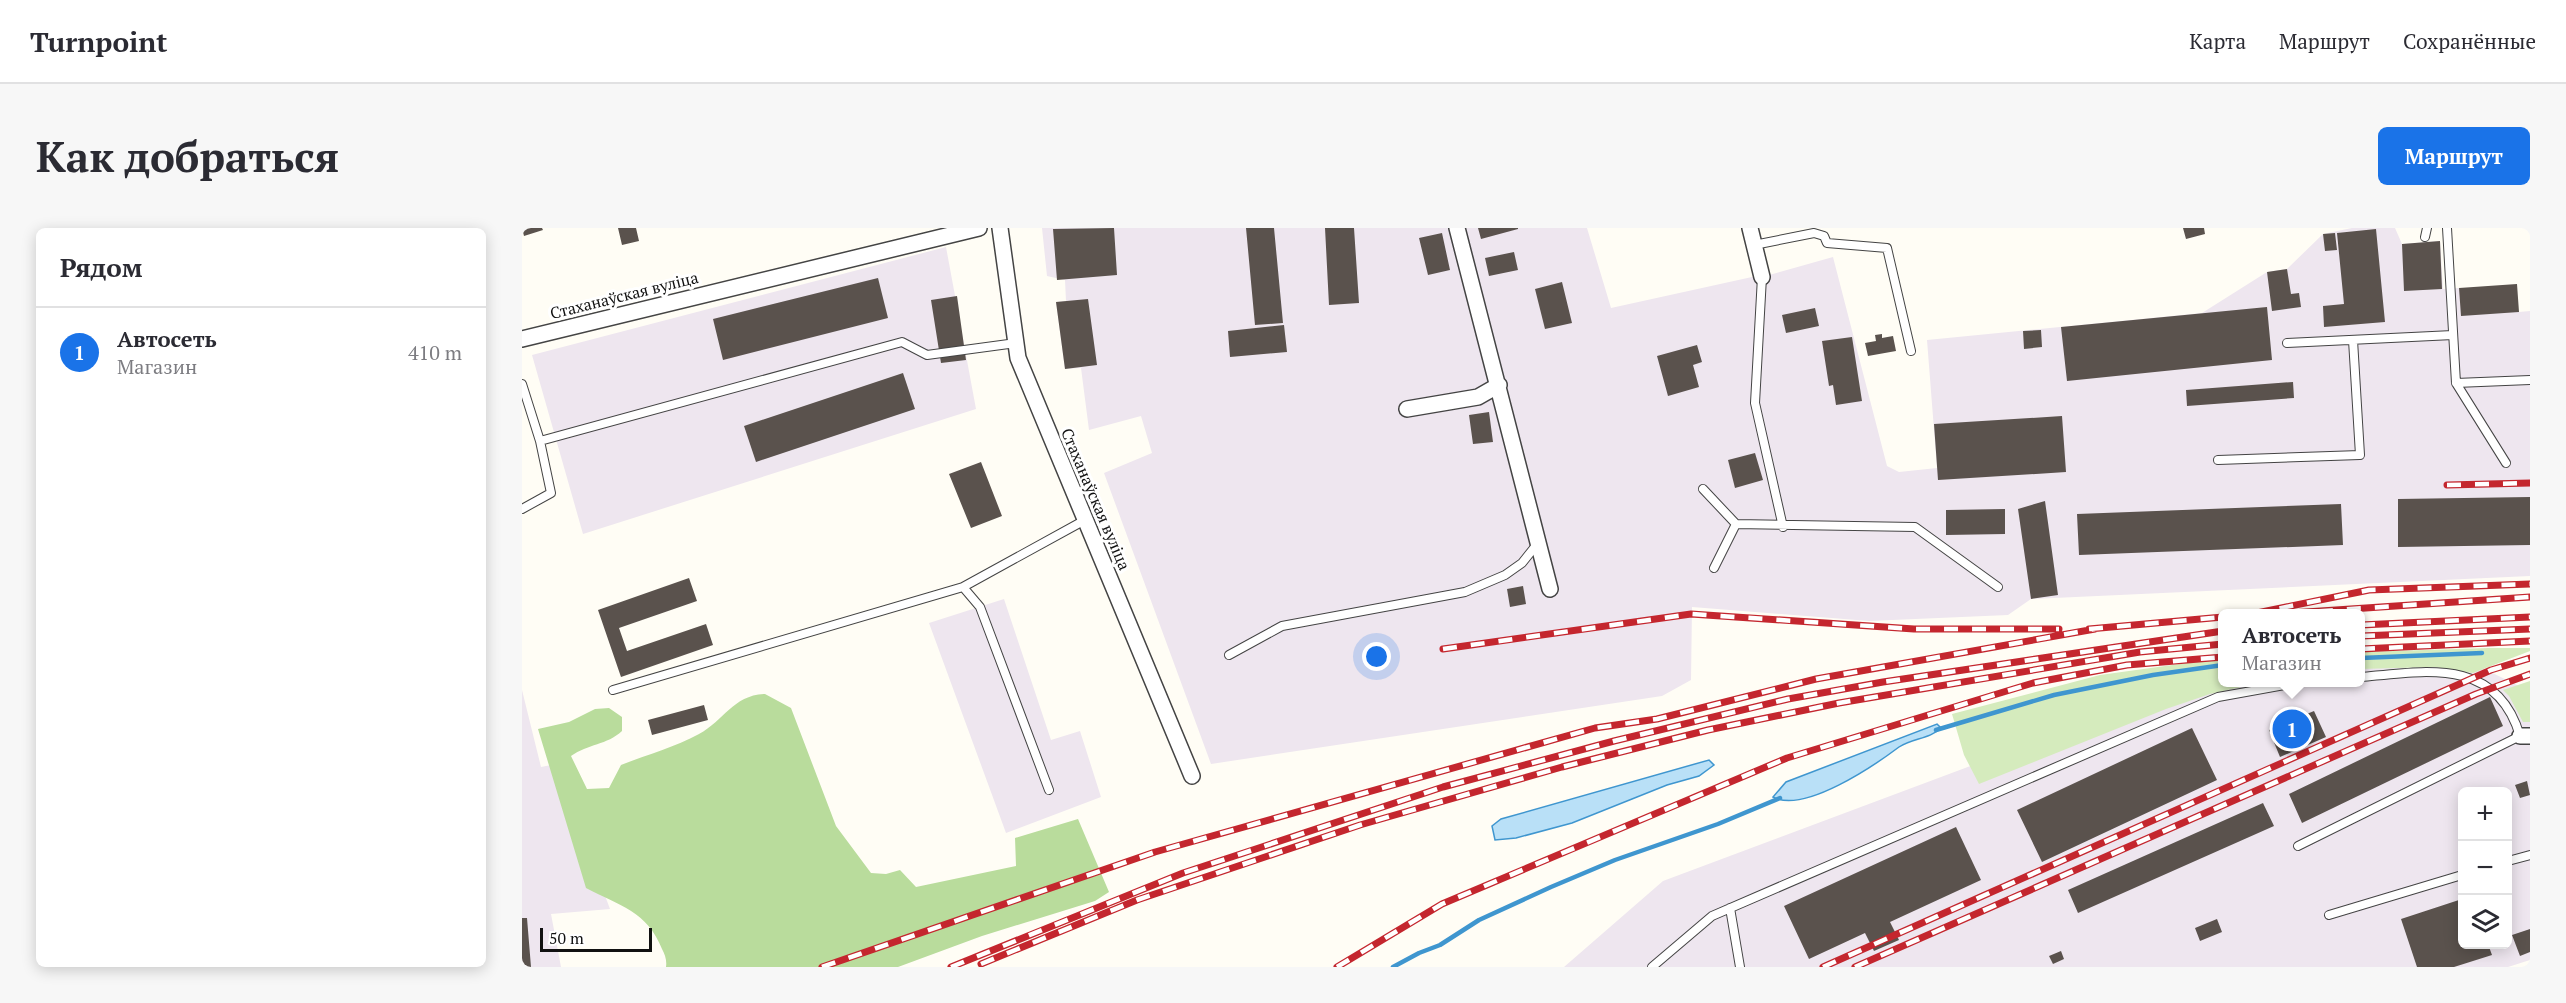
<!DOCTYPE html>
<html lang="ru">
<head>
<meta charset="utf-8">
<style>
  body { margin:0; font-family:"PT Serif",serif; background:#f7f7f7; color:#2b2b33 }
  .controls { position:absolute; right:18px; bottom:18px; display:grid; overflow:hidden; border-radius:9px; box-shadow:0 3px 15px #0003 }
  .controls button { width:54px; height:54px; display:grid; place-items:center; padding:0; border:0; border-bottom:2px solid #e1e1e2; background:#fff; color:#2b2b33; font:30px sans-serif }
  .scale { position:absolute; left:18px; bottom:15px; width:112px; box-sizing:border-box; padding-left:6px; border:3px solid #111; border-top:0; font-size:16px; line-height:21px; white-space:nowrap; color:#111; -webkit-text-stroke:4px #fff; paint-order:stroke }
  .you { position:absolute; left:855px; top:429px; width:21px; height:21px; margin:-15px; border:4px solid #fff; border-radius:50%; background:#1a73e8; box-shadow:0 0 0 9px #1a73e833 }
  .badge { display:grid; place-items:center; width:39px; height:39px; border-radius:50%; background:#1a73e8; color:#fff; font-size:20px; font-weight:700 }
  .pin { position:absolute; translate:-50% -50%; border:3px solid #fff; box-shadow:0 2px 6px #0006 }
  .popup { position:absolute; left:1696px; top:381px; width:147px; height:78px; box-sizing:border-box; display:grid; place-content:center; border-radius:9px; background:#fff; filter:drop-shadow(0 2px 4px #0005); font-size:20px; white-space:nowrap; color:#7c7c81 }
  .popup b { font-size:22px; color:#2b2b33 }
  .popup::after { content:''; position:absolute; left:50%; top:100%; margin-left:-12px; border:12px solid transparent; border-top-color:#fff }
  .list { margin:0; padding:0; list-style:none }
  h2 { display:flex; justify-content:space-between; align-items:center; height:78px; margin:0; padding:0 24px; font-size:26px }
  h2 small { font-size:20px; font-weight:400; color:#7c7c81 }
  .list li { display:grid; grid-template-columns:39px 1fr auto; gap:18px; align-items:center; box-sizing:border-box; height:90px; padding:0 24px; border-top:2px solid #e1e1e2 }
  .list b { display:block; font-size:22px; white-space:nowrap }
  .list p { margin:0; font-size:20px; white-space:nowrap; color:#7c7c81 }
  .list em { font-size:20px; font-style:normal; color:#7c7c81 }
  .icon { flex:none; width:33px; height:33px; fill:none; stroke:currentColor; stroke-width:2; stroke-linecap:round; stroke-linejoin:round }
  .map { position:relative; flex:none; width:2008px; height:739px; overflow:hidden; border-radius:9px }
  header { display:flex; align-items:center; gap:36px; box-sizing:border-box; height:84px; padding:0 30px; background:#fff; border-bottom:2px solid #e1e1e2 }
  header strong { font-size:28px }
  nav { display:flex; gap:33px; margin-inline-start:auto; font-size:21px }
  .intro { display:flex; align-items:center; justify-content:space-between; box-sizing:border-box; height:144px; padding:0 36px }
  h1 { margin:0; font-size:42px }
  .button { padding:15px 27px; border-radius:9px; background:#1a73e8; color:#fff; font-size:21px; font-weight:700 }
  main { display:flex; gap:36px; padding:0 36px }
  aside { flex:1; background:#fff; border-radius:9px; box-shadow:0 3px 15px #0003 }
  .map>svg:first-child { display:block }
  .industrial { fill:#eee6ef; fill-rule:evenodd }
  .green { fill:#d5ebbd }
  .forest { fill:#b9dc9c }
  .water { fill:#b9e0f7; stroke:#3f96cf; stroke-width:1.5 }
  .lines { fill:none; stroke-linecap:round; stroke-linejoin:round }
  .stream { stroke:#3f96cf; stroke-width:4.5 }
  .building { fill:#5a524d }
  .lane-casing { stroke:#444; stroke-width:10 }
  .street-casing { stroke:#444; stroke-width:18 }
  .lane { stroke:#fff; stroke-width:8 }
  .street { stroke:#fff; stroke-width:15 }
  .rail-casing { stroke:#c4262e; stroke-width:7 }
  .rail { stroke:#fff; stroke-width:4.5; stroke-dasharray:14; stroke-linecap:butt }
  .labels { text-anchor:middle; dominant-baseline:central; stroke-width:6; stroke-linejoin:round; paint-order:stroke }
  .street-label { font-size:16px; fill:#111; stroke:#fff }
</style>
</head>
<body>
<header>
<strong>Turnpoint</strong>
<nav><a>Карта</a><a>Маршрут</a><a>Сохранённые</a></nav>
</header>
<div class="intro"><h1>Как добраться</h1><a class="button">Маршрут</a></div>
<main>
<aside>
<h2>Рядом<small></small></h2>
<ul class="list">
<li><span class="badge">1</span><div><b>Автосеть</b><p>Магазин</p></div><em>410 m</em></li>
</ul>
</aside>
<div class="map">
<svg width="2008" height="739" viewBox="0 0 2008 739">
  <rect width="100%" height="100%" fill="#fffdf5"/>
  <!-- industrial -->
  <path class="industrial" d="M 520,0 L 1065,0 L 1089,80 L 1230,49 L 1240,49 L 1311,29 L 1365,238 L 1377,244 L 1415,240 L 1405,112 L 1680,85 L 1745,44 L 1765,41 L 1801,6 L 1830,0 L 1873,0 L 1880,16 L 1918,13 L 1921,61 L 1937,60 L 1997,84 L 2008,83 L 2008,348 L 1509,371 L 1486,387 L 1347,393 L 1170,379 L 1169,452 L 1140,468 L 689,536 L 582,245 L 630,225 L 619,188 L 567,202 L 559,140 L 543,141 L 534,74 L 544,73 L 543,52 L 525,48 Z
    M 424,19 L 454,181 L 61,306 L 10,127 Z
    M 482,371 L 529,512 L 558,503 L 579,569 L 484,605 L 407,395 Z
    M 1944,432 L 1995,457 L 2008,470 L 2008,732 L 1986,739 L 1042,739 L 1141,653 L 1673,454 L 1839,454 L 1839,441 ZM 1940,564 L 1986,564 L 1986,716 L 1940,716 Z
    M 0,462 L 19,539 L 34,536 L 88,681 L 29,686 L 39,739 L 0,739 Z"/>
  <!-- green -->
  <path class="green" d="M 1966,420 L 2008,420 L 2008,423 L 1951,445 L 1912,439 L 1839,441 L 1839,424 Z
    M 1701,430 L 1701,454 L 1737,455 L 1688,466 L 1644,481 L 1457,556 L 1442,527 L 1430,486 L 1578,447 Z
    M 2008,453 L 2008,494 L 2001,494 L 1987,468 L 1981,462 Z"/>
  <!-- forest -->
  <path class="forest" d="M 243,466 L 269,480 L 314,598 L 349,645 L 364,646 L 378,642 L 394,659 L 494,638 L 493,610 L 556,591 L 587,664 L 573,673 L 460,708 L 376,739 L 144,739 C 145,732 143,727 140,721 C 125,683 98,678 64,660 L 16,501 L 47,494 L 73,481 L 87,480 L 100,489 L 100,503 C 85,517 66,516 49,528 L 65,561 L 87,560 L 99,537 C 124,527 153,519 177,506 C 202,493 211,467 243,466 Z"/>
  <!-- water -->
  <path class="water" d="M 1415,496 L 1419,500 C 1408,511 1390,510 1377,519 C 1353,537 1282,586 1251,569 L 1264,554 Z
    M 1187,532 L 1192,537 L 1177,548 L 1145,557 L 1050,595 L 994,610 L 973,612 L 970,598 L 979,591 Z"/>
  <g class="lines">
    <!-- stream -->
    <path class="stream" d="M 1839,430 L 1960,425
      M 1414,502 L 1532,467 L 1631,447 L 1701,437
      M 871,739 L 897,725 L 918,717 L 957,692 L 1029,659 L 1093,632 L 1196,596 L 1258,570"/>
  </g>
  <!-- building -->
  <path class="building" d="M 0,0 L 20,0 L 21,2 L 2,8 Z
    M 96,0 L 114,0 L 117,13 L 100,17 Z
    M 592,0 L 595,47 L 535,52 L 531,1 Z
    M 724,0 L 752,0 L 761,95 L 733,97 Z
    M 803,0 L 832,0 L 837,75 L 807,77 Z
    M 956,0 L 996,0 L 996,1 L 959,11 Z
    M 1661,0 L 1682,0 L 1683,6 L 1664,11 Z
    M 1854,1 L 1863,94 L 1802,99 L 1801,78 L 1822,76 L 1815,5 Z
    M 920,5 L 928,42 L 906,47 L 897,10 Z
    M 1813,5 L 1815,22 L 1803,23 L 1801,6 Z
    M 1918,13 L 1920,61 L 1882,63 L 1880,16 Z
    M 992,24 L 996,42 L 967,48 L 963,30 Z
    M 1765,41 L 1769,66 L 1777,65 L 1779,79 L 1750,83 L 1745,44 Z
    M 356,50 L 366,90 L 201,132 L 191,91 Z
    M 1040,54 L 1050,95 L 1023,101 L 1013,61 Z
    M 1995,56 L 1997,84 L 1939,88 L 1937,60 Z
    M 435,68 L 444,132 L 419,135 L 409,72 Z
    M 566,71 L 575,137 L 543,141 L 534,74 Z
    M 1745,79 L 1750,132 L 1545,153 L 1539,99 Z
    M 1293,80 L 1297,98 L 1264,105 L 1260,87 Z
    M 762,97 L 765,124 L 708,129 L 706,103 Z
    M 1519,102 L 1520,119 L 1502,121 L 1501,103 Z
    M 1360,106 L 1360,110 L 1371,108 L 1374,123 L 1346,128 L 1343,115 L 1354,113 L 1353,107 Z
    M 1330,109 L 1340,173 L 1314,177 L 1311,157 L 1307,158 L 1300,113 Z
    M 1175,117 L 1180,134 L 1171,137 L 1177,159 L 1146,168 L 1135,128 Z
    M 381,145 L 393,181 L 234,234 L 222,198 Z
    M 1771,154 L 1772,170 L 1665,178 L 1664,162 Z
    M 967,184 L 971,214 L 951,216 L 947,187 Z
    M 1540,188 L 1544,244 L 1416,252 L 1412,196 Z
    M 1233,225 L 1241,252 L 1213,260 L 1206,232 Z
    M 459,234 L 480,288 L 449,300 L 427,246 Z
    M 2008,269 L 2008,317 L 1876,319 L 1876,271 Z
    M 1523,273 L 1536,367 L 1509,371 L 1496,281 Z
    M 1819,276 L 1821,317 L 1557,327 L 1555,286 Z
    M 1483,281 L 1483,306 L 1424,307 L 1424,282 Z
    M 167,350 L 175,373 L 97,400 L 105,423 L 184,396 L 191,417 L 99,449 L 76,382 Z
    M 1001,358 L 1004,376 L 988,379 L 985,361 Z
    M 1968,469 L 1981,498 L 1780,595 L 1767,566 Z
    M 182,477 L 186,492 L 130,507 L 126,492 Z
    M 1792,483 L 1804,509 L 1758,529 L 1747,502 Z
    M 1670,500 L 1695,552 L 1520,634 L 1495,582 Z
    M 2005,553 L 2008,567 L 1998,570 L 1993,557 Z
    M 1741,575 L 1752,598 L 1556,685 L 1546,662 Z
    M 1434,599 L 1459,652 L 1368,694 L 1377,712 L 1352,723 L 1343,705 L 1287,731 L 1262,678 Z
    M 1940,671 L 1940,716 L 1966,716 L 1970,727 L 1932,739 L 1895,739 L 1879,691 Z
    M 0,690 L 5,690 L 9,739 L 0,739 Z
    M 1695,691 L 1700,704 L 1678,713 L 1673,700 Z
    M 2008,701 L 2008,724 L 1998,728 L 1990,707 Z
    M 1539,723 L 1542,731 L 1531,736 L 1527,728 Z"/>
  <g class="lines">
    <!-- lane casing -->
    <g class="lane-casing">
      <path id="lane" d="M 1925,0 L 1934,155 L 2008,152
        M 1903,9 L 1905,0
        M 1232,17 L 1292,5 L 1302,8 L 1305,15 L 1365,20 L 1389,123
        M 1240,49 L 1233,175 L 1261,299
        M 1765,115 L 1931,107
        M 1934,155 L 1984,235
        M 0,156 L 18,213 L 380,114 L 405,127 L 494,115
        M 1696,232 L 1838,227 L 1831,112
        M 1181,261 L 1214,296 L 1393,299 L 1476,359
        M 0,281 L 29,265 L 18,213
        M 1192,340 L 1214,296
        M 707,427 L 760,398 L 943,364 L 983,347 L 1000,335 L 1016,315
        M 91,462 L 441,359
        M 527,562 L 458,379 L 441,359 L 563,292
        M 1776,618 L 1998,508 C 1975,429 1904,443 1839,449
        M 1986,633 L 2008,627
        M 1208,680 L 1218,739
        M 1807,687 L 1940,647
        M 1130,739 L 1190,688 L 1696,469 L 1780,454"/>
    </g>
    <!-- street casing -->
    <g class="street-casing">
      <path id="street" d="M 478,0 L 496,130 L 670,548
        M 935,0 L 1028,361
        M 1228,0 L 1240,49
        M 0,111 L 457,0
        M 885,181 L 956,169 L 977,157
        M 1998,508 L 2008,508"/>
    </g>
    <!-- lane -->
    <use href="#lane" class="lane"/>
    <!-- street -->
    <use href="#street" class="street"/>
    <!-- rail casing -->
    <g class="rail-casing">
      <path id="rail" d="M 1925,257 L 2008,255
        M 1769,385 L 2008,369
        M 1730,386 L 1847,362 L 2008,356
        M 1839,397 L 2008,389
        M 1567,401 L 1701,389
        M 1839,408 L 2008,401
        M 921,421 L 1169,386 L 1392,401 L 1537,401
        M 1839,421 L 2008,413
        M 459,736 L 615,672 L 838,597 L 1040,539 L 1186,502 L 1317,475 L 1618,424 L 1701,416
        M 300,739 L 633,624 L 1073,500 L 1135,491 L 1294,451 L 1573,401
        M 429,739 L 661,645 L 921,559 L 1092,513 L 1266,471 L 1361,454 L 1701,403
        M 815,739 L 920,676 L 1265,530 L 1511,455 L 1605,437 L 1701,429
        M 1301,739 L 1969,442 L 2008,430
        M 1333,739 L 1954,466 L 2008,446"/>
    </g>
    <!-- rail -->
    <use href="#rail" class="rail"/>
  </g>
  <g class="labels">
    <!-- street labels -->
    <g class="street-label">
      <text transform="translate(102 67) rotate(-14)">Стаханаўская вуліца</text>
      <text transform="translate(574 271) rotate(67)">Стаханаўская вуліца</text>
    </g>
  </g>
</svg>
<div class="controls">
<button>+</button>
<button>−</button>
<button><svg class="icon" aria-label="layers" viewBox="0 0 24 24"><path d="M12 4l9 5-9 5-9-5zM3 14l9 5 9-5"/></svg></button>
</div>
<div class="scale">50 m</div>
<div class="you"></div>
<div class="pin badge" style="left:1770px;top:501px">1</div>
<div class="popup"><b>Автосеть</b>Магазин</div>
</div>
</main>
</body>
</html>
